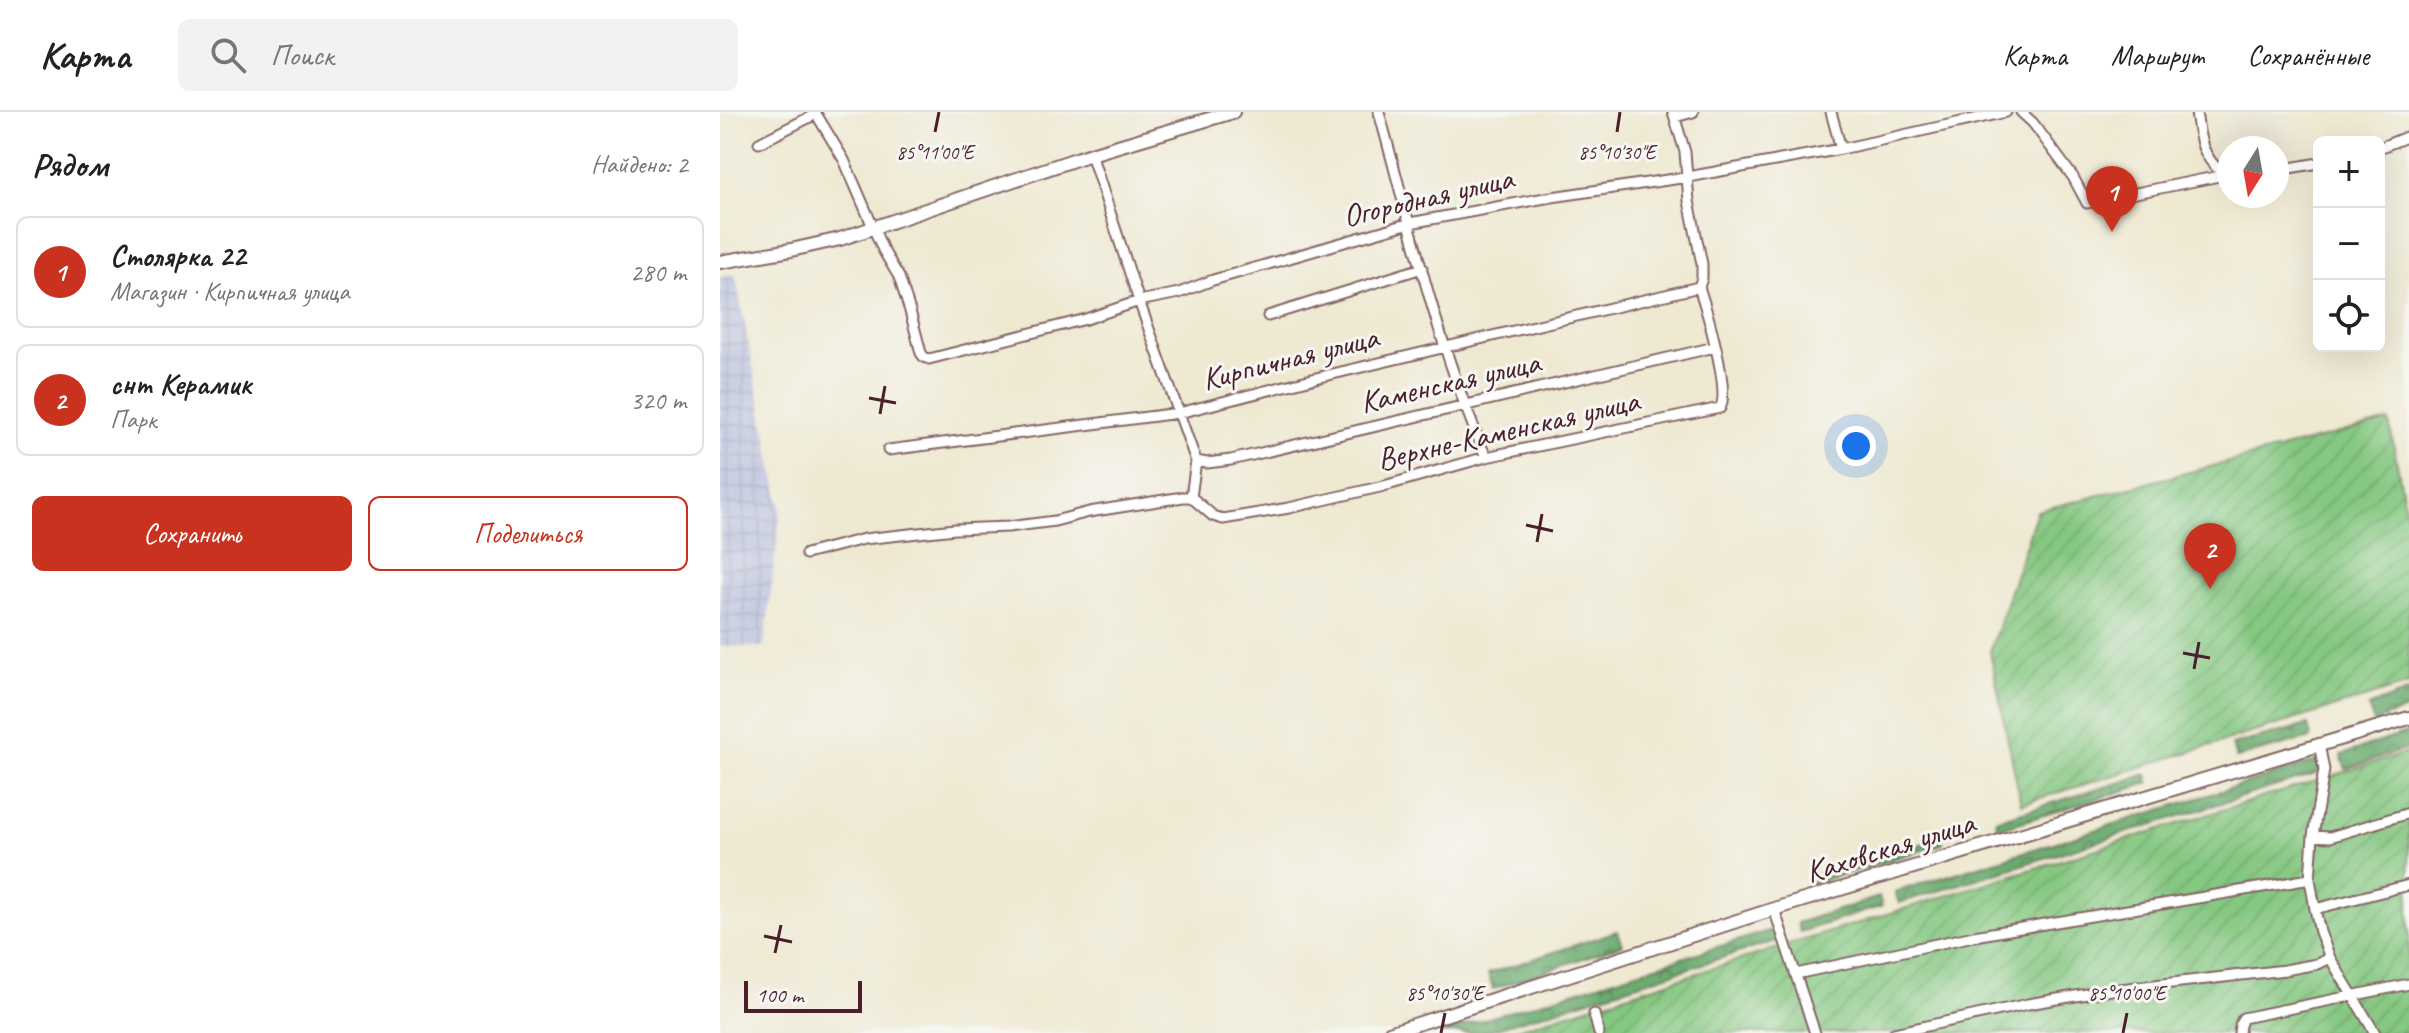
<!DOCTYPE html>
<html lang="ru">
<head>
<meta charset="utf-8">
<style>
  body { margin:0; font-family:Caveat,sans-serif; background:#f2f2f2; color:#222 }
  .controls { position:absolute; right:24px; top:24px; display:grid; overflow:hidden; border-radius:12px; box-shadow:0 8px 32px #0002 }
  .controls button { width:72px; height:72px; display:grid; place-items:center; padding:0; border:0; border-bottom:2px solid #e0e0e0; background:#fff; color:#222; font:40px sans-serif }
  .compass { position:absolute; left:1497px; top:24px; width:72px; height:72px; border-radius:50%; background:#fff; box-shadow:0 8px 32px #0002; rotate:191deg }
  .scale { position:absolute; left:24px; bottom:20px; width:118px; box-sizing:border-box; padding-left:8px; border:4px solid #4a1f2b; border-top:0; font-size:22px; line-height:28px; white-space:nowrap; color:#4a1f2b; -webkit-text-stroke:6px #f6f6f2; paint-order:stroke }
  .you { position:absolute; left:1136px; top:334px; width:28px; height:28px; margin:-20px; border:6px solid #fff; border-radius:50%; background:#1a73e8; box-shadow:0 0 0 12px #1a73e833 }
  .badge { display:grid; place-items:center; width:52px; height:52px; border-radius:50%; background:#c8321e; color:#fff; font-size:26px; font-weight:700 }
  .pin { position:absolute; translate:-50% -66px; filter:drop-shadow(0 2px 4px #0008) }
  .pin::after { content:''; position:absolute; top:42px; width:28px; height:24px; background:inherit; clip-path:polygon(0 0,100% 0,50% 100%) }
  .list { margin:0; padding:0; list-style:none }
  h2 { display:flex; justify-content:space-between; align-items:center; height:104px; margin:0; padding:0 32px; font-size:34px }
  h2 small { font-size:26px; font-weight:400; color:#767676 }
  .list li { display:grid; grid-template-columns:52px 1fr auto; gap:24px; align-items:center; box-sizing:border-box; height:112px; margin:0 16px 16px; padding:0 16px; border:2px solid #e0e0e0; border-radius:12px }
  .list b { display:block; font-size:30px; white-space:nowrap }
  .list p { margin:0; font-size:26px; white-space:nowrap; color:#767676 }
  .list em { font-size:26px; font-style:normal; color:#767676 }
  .actions { display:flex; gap:16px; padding:24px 32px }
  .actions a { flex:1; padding:18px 0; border:2px solid #c8321e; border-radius:12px; text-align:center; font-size:28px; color:#c8321e }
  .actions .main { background:#c8321e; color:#fff }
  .icon { flex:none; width:44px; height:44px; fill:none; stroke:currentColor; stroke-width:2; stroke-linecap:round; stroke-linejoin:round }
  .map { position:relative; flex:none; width:1689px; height:921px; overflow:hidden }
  header { display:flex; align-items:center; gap:48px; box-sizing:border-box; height:112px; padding:0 40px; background:#fff; border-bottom:2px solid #e0e0e0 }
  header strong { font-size:38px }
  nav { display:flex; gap:44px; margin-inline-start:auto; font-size:28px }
  .search { width:560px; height:72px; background:#f2f2f2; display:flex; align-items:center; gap:20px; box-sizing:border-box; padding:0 28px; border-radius:12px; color:#767676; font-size:30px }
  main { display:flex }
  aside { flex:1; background:#fff }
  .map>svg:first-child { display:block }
  .industrial { fill:url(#industrial-grid) }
  .forest { fill:url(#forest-crowns); stroke:#5b664d; stroke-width:2 }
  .garden { fill:url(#garden-furrows); stroke:#687456; stroke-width:2 }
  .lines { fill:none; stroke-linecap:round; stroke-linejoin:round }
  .street-casing { stroke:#846665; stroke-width:13 }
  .secondary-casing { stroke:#846665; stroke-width:16 }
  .street { stroke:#fff; stroke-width:9 }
  .secondary { stroke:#fff; stroke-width:12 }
  .ticks { fill:none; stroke:#4a1f2b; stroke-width:3 }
  .labels { text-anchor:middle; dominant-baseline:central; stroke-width:6; stroke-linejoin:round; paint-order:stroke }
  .street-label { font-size:32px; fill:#4a1f2b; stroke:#f6f6f2 }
  .ticks-label { font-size:20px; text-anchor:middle; fill:#4a1f2b; stroke:#f6f6f2; stroke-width:6; stroke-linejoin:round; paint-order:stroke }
</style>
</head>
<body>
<header>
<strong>Карта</strong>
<div class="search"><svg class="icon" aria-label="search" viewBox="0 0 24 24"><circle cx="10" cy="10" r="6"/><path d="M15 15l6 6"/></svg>Поиск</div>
<nav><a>Карта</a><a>Маршрут</a><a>Сохранённые</a></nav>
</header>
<main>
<aside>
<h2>Рядом<small>Найдено: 2</small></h2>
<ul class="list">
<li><span class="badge">1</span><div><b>Столярка 22</b><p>Магазин · Кирпичная улица</p></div><em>280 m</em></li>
<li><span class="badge">2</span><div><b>снт Керамик</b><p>Парк</p></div><em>320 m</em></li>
</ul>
<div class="actions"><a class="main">Сохранить</a><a>Поделиться</a></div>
</aside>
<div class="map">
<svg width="1689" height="921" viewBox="0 0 1689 921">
  <defs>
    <pattern id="industrial-grid" width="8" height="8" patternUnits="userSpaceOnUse" patternTransform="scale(2)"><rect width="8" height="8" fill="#bcc3de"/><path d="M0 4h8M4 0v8" fill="none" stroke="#a3a7bf"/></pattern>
    <pattern id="forest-crowns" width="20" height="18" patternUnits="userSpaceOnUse" patternTransform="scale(2)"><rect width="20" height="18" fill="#6cac6f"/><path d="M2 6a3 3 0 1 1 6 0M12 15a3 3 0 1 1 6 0" fill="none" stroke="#5b8b5b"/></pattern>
    <pattern id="garden-furrows" width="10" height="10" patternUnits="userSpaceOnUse" patternTransform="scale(2)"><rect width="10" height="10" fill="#85c881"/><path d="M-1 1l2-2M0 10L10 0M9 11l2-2" fill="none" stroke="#74ab70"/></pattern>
  </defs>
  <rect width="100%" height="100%" fill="#f6f6f2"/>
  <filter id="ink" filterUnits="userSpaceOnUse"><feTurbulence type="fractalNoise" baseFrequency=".0125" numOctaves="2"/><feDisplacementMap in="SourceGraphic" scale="16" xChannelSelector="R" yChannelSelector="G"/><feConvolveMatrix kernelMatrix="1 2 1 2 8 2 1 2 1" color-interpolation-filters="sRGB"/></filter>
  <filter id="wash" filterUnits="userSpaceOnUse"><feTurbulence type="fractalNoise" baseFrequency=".006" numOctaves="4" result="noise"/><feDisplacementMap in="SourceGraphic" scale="32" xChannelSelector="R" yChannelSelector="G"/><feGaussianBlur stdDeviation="1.8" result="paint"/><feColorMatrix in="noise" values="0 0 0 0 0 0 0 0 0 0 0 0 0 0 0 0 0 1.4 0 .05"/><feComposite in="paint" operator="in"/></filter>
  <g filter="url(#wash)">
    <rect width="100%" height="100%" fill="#efe9d2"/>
    <!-- industrial -->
    <path class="industrial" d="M 15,162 L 61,397 L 44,535 L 0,534 L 0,165 Z"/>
    <!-- forest -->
    <path class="forest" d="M 1689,579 L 1689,596 L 1654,610 L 1648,595 Z
      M 1588,613 L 1591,626 L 1516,646 L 1512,633 Z
      M 1689,620 L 1689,636 L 1626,657 L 1621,643 Z
      M 1598,649 L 1602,660 L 1179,791 L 1175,780 Z
      M 1427,662 L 1429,671 L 1278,717 L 1276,708 Z
      M 1221,726 L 1223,732 L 1091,772 L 1089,766 Z
      M 1159,785 L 1162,794 L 1080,820 L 1077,811 Z
      M 1058,816 L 1062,827 L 761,921 L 721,921 Z
      M 897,819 L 902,833 L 773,877 L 768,862 Z"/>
    <!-- garden -->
    <path class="garden" d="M 1669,309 L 1689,416 L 1689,572 L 1301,692 L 1270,539 L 1317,399 Z
      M 1689,640 L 1689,921 L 784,921 Z"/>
  </g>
  <g filter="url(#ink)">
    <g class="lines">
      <!-- street casing -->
      <g class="street-casing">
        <path id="street" d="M 95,0 L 124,48 L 163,138 L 179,165 L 190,199 L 201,241 L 204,245 L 209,247 L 366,207 L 419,189 L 459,181 L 493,168 L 690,111 L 825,86 L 968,65 L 1121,37 L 1286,0
          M 659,0 C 691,116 718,235 766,345
          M 953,0 L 965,40 L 969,89 L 982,152 L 982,166 L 979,175
          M 1111,0 L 1121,37
          M 1301,0 L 1313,11 L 1353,65 L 1367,91 L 1509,62
          M 1476,0 C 1480,28 1481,43 1503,62
          M 955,5 L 973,0
          M 39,31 L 96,2
          M 1659,36 L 1689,24
          M 371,42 L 419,189 L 476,349 L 471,385
          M 1557,58 L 1599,51
          M 548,204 L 702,156
          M 168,338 L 459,301 L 600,265 L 979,175
          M 476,349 L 487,351 L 511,348 L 995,235
          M 471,385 L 493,404 L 503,407 L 569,396 L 664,374 L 766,345 L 1000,296 C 1011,280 986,196 979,175
          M 86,442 L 144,427 L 235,417 L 288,415 L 335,409 L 369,400 L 463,385 L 471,385
          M 1599,632 L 1604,658 L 1593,724 L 1590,767 L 1595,797 L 1600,820 L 1610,846 L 1655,921
          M 1593,724 L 1610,725 L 1689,701
          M 1054,797 L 1095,921
          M 1595,797 L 1689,773
          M 1076,862 L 1254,824 L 1590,767
          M 874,902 L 879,921
          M 1174,921 L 1308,892 L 1391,878 L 1565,858 L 1597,852 L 1610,846
          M 1519,921 L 1520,913 L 1523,906 L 1689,872"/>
      </g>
      <!-- secondary casing -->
      <g class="secondary-casing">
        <path id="secondary" d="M 0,150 L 71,138 L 120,127 L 371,42 L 513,0
          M 669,921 L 1054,797 L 1689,606"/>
      </g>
      <!-- street -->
      <use href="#street" class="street"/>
      <!-- secondary -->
      <use href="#secondary" class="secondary"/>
    </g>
  </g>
  <!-- ticks -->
  <path class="ticks" d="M 215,20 L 219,0M 897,20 L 900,0M 149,286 L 176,291M 160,302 L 165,274M 806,413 L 833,419M 817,430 L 822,402M 1463,541 L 1490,546M 1474,557 L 1479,530M 44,824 L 72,830M 55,841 L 61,813M 721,921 L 725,901M 1403,921 L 1407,901"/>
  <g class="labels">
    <!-- street labels -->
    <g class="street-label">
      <text transform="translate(708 85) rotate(-13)">Огородная улица</text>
      <text transform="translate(570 246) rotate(-14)">Кирпичная улица</text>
      <text transform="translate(730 270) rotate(-13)">Каменская улица</text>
      <text transform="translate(788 318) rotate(-13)">Верхне-Каменская улица</text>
      <text transform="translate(1170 735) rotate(-17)">Каховская улица</text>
    </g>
  </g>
  <g class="ticks-label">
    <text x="215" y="47">85°11'00"E</text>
    <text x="897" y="47">85°10'30"E</text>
    <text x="725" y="888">85°10'30"E</text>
    <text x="1407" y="888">85°10'00"E</text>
  </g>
</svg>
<div class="controls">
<button>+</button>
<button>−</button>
<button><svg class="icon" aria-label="locate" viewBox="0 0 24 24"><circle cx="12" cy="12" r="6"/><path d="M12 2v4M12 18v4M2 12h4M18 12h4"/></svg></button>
</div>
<svg class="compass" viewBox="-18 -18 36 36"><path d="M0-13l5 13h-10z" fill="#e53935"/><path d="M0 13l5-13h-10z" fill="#767676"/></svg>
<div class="scale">100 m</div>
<div class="you"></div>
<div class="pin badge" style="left:1392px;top:120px">1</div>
<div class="pin badge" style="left:1490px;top:477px">2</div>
</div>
</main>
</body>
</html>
